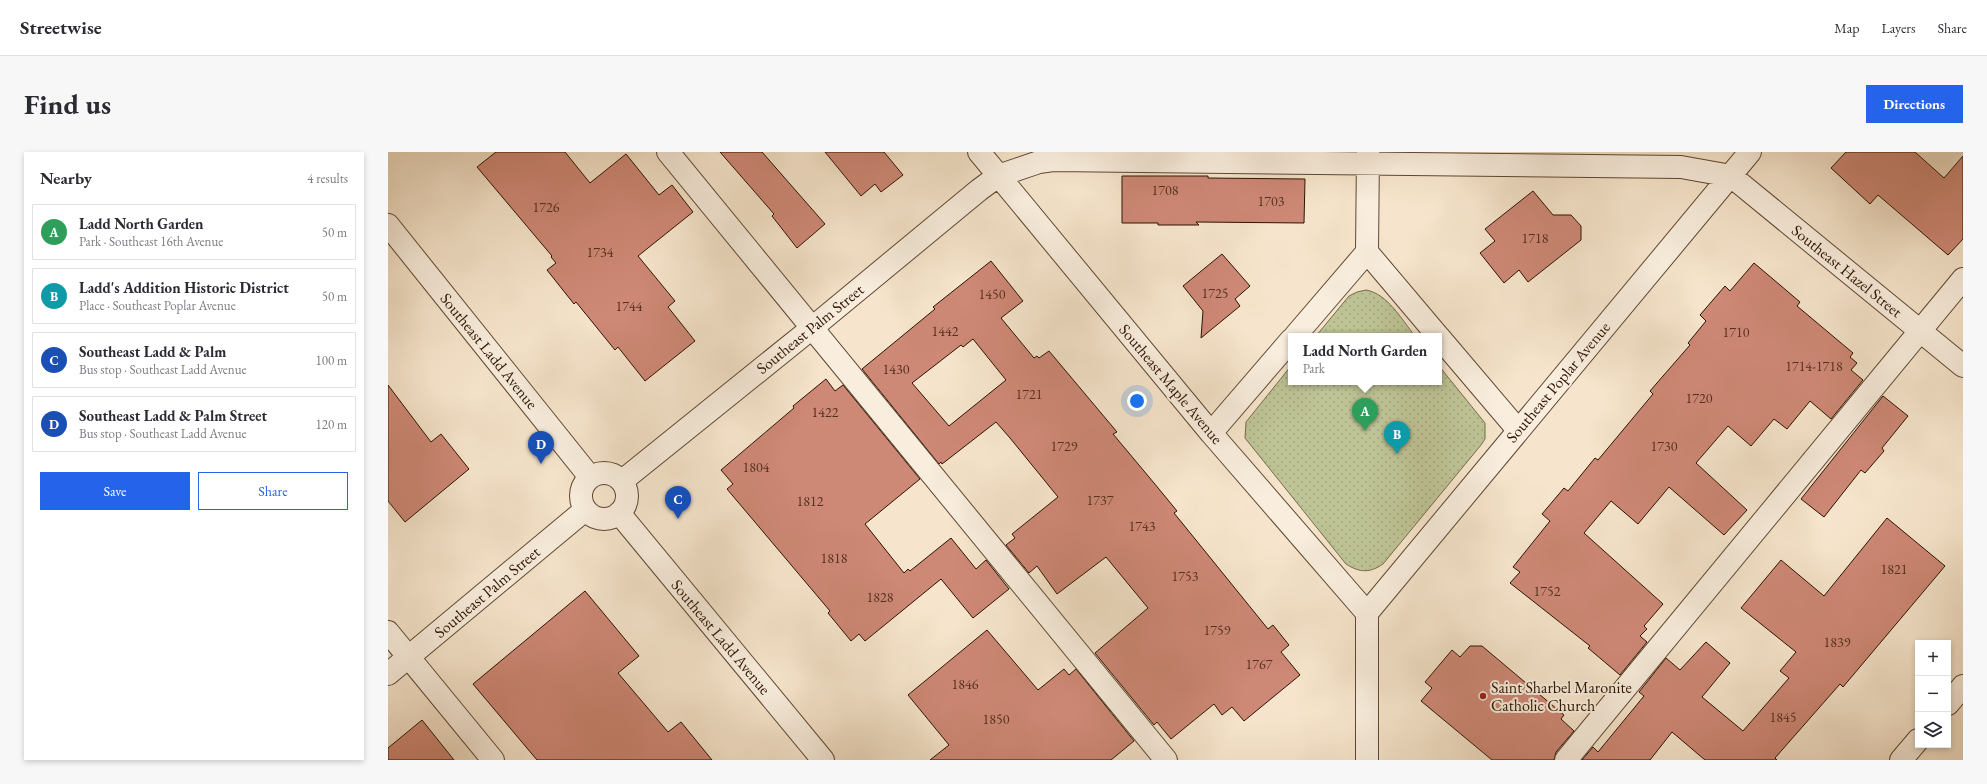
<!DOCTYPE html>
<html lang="en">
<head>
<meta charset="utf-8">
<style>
  body { margin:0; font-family:"EB Garamond",serif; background:#f7f7f7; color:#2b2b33 }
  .controls { position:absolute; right:12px; bottom:12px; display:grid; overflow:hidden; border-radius:0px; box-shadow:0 2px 6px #0003 }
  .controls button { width:36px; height:36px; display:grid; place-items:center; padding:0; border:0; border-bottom:1px solid #e1e1e2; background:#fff; color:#2b2b33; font:20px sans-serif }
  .you { position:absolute; left:749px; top:249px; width:14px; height:14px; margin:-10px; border:3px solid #fff; border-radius:50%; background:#1a73e8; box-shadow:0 0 0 6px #1a73e833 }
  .badge { display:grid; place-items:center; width:26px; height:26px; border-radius:50%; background:#2563eb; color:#fff; font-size:13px; font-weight:700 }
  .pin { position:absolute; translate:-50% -33px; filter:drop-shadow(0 1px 2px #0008) }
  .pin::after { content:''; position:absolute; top:21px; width:14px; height:12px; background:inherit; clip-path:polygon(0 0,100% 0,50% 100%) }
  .popup { position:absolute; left:900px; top:181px; width:154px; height:52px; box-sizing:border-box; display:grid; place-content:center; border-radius:0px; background:#fff; filter:drop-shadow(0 1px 3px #0005); font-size:13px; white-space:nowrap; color:#7c7c81 }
  .popup b { font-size:15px; color:#2b2b33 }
  .popup::after { content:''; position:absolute; left:50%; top:100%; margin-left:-8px; border:8px solid transparent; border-top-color:#fff }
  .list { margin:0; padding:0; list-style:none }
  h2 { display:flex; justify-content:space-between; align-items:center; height:52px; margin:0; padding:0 16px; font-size:17px }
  h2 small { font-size:13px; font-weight:400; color:#7c7c81 }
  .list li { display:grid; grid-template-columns:26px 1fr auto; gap:12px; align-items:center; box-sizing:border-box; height:56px; margin:0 8px 8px; padding:0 8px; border:1px solid #e1e1e2; border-radius:0px }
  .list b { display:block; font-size:15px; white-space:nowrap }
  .list p { margin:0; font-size:13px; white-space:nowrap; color:#7c7c81 }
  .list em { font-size:13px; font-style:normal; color:#7c7c81 }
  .actions { display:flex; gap:8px; padding:12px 16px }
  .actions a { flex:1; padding:9px 0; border:1px solid #2563eb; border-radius:0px; text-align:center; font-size:14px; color:#2563eb }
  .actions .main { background:#2563eb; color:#fff }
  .icon { flex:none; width:22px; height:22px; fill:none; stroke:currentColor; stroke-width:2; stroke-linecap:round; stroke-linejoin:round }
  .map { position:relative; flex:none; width:1575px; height:608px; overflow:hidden; border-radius:0px }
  header { display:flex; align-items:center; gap:24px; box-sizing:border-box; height:56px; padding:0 20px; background:#fff; border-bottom:1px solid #e1e1e2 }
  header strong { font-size:19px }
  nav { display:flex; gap:22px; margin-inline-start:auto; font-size:14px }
  .intro { display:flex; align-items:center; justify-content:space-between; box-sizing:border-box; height:96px; padding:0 24px }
  h1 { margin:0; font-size:28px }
  .button { padding:10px 18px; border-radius:0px; background:#2563eb; color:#fff; font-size:14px; font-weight:700 }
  main { display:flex; gap:24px; padding:0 24px }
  aside { flex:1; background:#fff; border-radius:0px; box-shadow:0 2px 6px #0003 }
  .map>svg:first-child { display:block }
  .park { fill:url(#park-dots); stroke:#756c4b }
  .building { fill:#ce8876; stroke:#2c1300; fill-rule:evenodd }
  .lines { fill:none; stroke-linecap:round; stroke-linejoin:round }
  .minor-casing { stroke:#5e4833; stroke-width:24 }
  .minor { stroke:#f9eede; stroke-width:22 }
  .poi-dot { fill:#8f2418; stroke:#f9eede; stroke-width:1.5 }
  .labels { text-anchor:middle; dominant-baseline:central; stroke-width:4; stroke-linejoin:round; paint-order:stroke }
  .number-label { font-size:14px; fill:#54301e }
  .street-label { font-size:16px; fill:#2c1300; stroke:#f9eede }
  .poi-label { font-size:16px; fill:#2c1300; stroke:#f9eede; text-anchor:start }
</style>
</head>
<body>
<header>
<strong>Streetwise</strong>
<nav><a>Map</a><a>Layers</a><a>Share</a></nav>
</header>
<div class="intro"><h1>Find us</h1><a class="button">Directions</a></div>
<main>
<aside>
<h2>Nearby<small>4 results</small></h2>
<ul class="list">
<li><span class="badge" style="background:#2e9e5b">A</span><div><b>Ladd North Garden</b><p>Park · Southeast 16th Avenue</p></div><em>50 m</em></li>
<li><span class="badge" style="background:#0f9aa8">B</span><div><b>Ladd's Addition Historic District</b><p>Place · Southeast Poplar Avenue</p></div><em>50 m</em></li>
<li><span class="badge" style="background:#1a4fb4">C</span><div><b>Southeast Ladd &amp; Palm</b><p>Bus stop · Southeast Ladd Avenue</p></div><em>100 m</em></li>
<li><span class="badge" style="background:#1a4fb4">D</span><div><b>Southeast Ladd &amp; Palm Street</b><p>Bus stop · Southeast Ladd Avenue</p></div><em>120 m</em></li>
</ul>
<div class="actions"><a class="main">Save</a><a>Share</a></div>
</aside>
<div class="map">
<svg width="1575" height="608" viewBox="0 0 1575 608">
  <defs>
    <pattern id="park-dots" width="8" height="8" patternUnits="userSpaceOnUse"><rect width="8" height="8" fill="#bec496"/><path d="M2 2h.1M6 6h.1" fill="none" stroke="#a3a880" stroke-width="1.8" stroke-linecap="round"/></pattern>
  </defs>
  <rect width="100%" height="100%" fill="#f6e5cc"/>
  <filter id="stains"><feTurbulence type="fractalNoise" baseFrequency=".005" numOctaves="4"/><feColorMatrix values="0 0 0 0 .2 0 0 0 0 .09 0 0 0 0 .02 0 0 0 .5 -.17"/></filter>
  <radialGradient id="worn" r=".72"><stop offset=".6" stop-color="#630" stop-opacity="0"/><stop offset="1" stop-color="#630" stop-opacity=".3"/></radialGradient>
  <!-- park -->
  <path class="park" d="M 978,138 C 1000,142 1013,167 1027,184 L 928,184 L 961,144 L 969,140 Z
    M 903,214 L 903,230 L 1051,230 L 1051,214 L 1097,271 L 1097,287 L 1093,293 L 995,412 C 982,421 972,421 958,412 L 857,286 L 858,270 Z"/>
  <!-- building -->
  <path class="building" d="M 108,0 L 177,0 L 202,31 L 238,2 L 271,43 L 284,33 L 305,60 L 250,104 L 287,149 L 280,155 L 307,189 L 257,229 L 230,195 L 227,198 L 188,150 L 186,152 L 159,118 L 168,111 L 163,105 L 164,104 L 89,15 Z
    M 332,0 L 374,0 L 437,72 L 409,96 L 384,64 L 386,62 Z
    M 437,0 L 496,0 L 515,23 L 493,40 L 487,32 L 473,44 Z
    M 1458,0 L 1527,0 L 1556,26 L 1575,4 L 1575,87 L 1560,103 L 1490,43 L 1482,52 L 1443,16 Z
    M 734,24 L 820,24 L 820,26 L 917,27 L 916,71 L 808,70 L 811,73 L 770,73 L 770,71 L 734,71 Z
    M 1145,39 L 1165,63 L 1183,63 L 1193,74 L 1193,88 L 1140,130 L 1131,118 L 1116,131 L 1092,101 L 1107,89 L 1097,77 Z
    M 834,102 L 862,134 L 847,147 L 852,154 L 813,186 L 815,159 L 795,134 Z
    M 603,109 L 635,149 L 613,166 L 646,206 L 649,204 L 651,206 L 661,199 L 729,280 L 725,282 L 766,331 L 789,359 L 786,361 L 880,477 L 885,473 L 901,493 L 893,500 L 912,523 L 856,569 L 844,555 L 834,563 L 826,552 L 783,587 L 769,570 L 766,573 L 707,501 L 760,456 L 718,405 L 669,442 L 649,414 L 641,421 L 618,393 L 627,386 L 624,382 L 670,345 L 622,286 L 608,270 L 554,312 L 553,310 L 551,312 L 474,217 L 547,157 L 545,155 ZM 585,187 L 618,228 L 561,274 L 524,231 L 573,193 L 575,195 Z
    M 1366,111 L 1412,150 L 1409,154 L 1465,201 L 1462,205 L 1469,211 L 1463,218 L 1475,228 L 1443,267 L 1422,249 L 1399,277 L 1386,267 L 1363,294 L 1340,274 L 1308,311 L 1359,358 L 1336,383 L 1281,335 L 1250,372 L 1223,349 L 1196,381 L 1275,452 L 1256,474 L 1259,477 L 1252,484 L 1259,490 L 1232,523 L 1200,496 L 1202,494 L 1122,431 L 1132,420 L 1125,415 L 1162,369 L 1154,362 L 1176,336 L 1180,339 L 1207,306 L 1210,308 L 1265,242 L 1262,239 L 1302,193 L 1300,191 L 1318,169 L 1312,163 L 1337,134 L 1342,139 Z
    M 438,227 L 447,239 L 455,233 L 532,327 L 477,372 L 516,421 L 520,417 L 522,419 L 563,386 L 588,417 L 598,408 L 621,437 L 585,466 L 553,427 L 477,489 L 471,482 L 463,489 L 440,461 L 442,459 L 339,337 L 345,332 L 333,318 L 406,256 L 405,254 Z
    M 0,233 L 43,290 L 53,282 L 81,317 L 17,370 L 0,349 Z
    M 1495,244 L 1520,264 L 1494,296 L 1496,299 L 1477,321 L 1473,318 L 1436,365 L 1413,347 Z
    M 1499,366 L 1557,414 L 1455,535 L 1452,532 L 1387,606 L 1389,608 L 1317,608 L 1284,580 L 1262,608 L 1194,608 L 1205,595 L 1210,600 L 1256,544 L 1251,540 L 1278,506 L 1292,518 L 1318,490 L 1342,511 L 1314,545 L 1355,579 L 1401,526 L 1392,519 L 1408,500 L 1353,456 L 1393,408 L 1436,444 Z
    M 197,439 L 251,504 L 230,521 L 280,580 L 293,570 L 324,608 L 149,608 L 85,532 Z
    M 599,478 L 650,538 L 676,517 L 681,523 L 688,517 L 746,589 L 723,608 L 542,608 L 561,593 L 520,543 Z
    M 1082,494 L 1094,494 L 1176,563 L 1173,567 L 1186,579 L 1168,600 L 1166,608 L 1104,608 L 1033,549 L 1044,536 L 1037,530 L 1064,498 L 1072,505 Z
    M 34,568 L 66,608 L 0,608 L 0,596 Z"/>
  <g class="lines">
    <!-- minor casing -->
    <g class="minor-casing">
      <path id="minor" d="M 280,0 L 778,608
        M 591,0 L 823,281 L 979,461
        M 0,73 L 202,325
        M 979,100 L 1050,184
        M 907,184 L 979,100 L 980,0
        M 1051,185 L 1130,278
        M 823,281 L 903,188
        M193 344a23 23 0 1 1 46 0a23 23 0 1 1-46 0Z
        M 234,329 L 424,176 L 591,38 L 610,24 L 651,10 L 665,8 L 1293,15 L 1343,24 L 1575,214
        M 231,361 L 435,608
        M 979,461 L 1362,0
        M 0,480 L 105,608
        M 0,522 L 197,358
        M 1560,552 L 1575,534
        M 979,608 L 979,461
        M 1178,608 L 1575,127
        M 1513,608 L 1530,588"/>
    </g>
    <!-- minor -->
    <use href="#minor" class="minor"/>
  </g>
  <!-- markers -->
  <circle class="poi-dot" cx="1095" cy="544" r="4"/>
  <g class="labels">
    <!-- number labels -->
    <g class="number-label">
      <text x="777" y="38">1708</text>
      <text x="883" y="49">1703</text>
      <text x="158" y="55">1726</text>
      <text x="1147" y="86">1718</text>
      <text x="212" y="100">1734</text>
      <text x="827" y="141">1725</text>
      <text x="604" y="142">1450</text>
      <text x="241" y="154">1744</text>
      <text x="557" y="179">1442</text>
      <text x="1348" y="180">1710</text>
      <text x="1426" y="214">1714-1718</text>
      <text x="508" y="217">1430</text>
      <text x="641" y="242">1721</text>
      <text x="1311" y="246">1720</text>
      <text x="437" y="260">1422</text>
      <text x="676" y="294">1729</text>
      <text x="1276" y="294">1730</text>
      <text x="368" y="315">1804</text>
      <text x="712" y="348">1737</text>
      <text x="422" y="349">1812</text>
      <text x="754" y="374">1743</text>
      <text x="446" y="406">1818</text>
      <text x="1506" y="417">1821</text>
      <text x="797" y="424">1753</text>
      <text x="1159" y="439">1752</text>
      <text x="492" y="445">1828</text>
      <text x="829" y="478">1759</text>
      <text x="1449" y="490">1839</text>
      <text x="871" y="512">1767</text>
      <text x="577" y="532">1846</text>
      <text x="1395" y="565">1845</text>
      <text x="608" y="567">1850</text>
    </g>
    <!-- street labels -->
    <g class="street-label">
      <text transform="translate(1459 119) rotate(39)">Southeast Hazel Street</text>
      <text transform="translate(422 177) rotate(-39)">Southeast Palm Street</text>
      <text transform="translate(101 199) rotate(51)">Southeast Ladd Avenue</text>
      <text transform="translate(1170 230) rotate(-50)">Southeast Poplar Avenue</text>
      <text transform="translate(783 232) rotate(50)">Southeast Maple Avenue</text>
      <text transform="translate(99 440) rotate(-40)">Southeast Palm Street</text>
      <text transform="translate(333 485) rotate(50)">Southeast Ladd Avenue</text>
    </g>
    <!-- poi labels -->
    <g class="poi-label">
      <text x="1103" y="535">Saint Sharbel Maronite<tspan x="1103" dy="18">Catholic Church</tspan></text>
    </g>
  </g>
  <rect width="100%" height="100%" filter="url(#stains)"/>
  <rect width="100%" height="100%" fill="url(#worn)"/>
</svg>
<div class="controls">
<button>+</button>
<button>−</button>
<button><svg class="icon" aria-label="layers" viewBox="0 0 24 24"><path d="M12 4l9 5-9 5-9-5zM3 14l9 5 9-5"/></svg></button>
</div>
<div class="you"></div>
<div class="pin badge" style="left:977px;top:279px;background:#2e9e5b">A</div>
<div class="popup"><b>Ladd North Garden</b>Park</div>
<div class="pin badge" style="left:1009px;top:302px;background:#0f9aa8">B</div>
<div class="pin badge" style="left:290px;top:367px;background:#1a4fb4">C</div>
<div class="pin badge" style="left:153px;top:312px;background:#1a4fb4">D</div>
</div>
</main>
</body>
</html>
